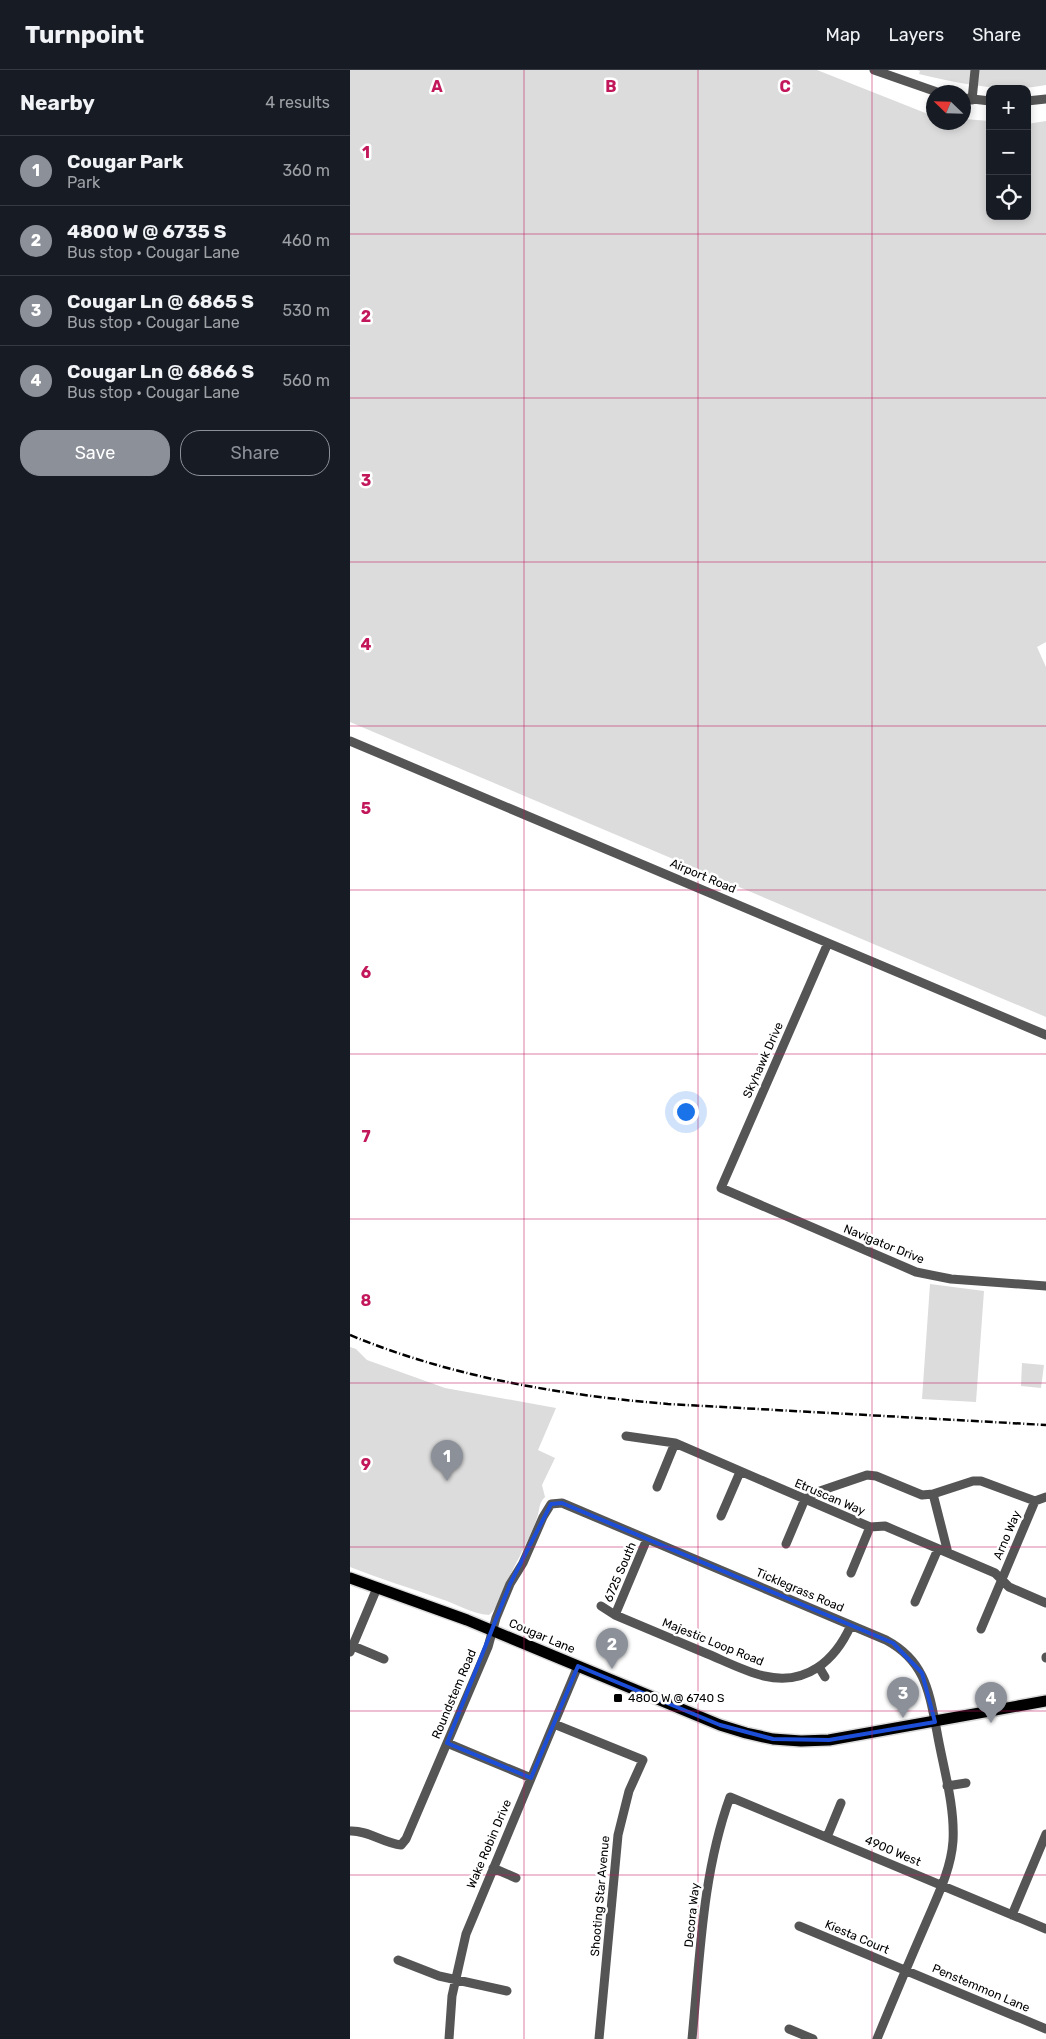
<!DOCTYPE html>
<html lang="en">
<head>
<meta charset="utf-8">
<style>
  body { margin:0; font-family:Rubik,sans-serif; background:#20242c; color:#f1f3f6 }
  .controls { position:absolute; right:15px; top:15px; display:grid; overflow:hidden; border-radius:10px; box-shadow:0 2px 8px #0003 }
  .controls button { width:45px; height:45px; display:grid; place-items:center; padding:0; border:0; border-bottom:1px solid #363941; background:#171b24; color:#f1f3f6; font:25px sans-serif }
  .compass { position:absolute; left:576px; top:15px; width:45px; height:45px; border-radius:50%; background:#171b24; box-shadow:0 2px 8px #0003; rotate:293deg }
  .you { position:absolute; left:335px; top:1041px; width:18px; height:18px; margin:-12px; border:4px solid #fff; border-radius:50%; background:#1a73e8; box-shadow:0 0 0 8px #1a73e833 }
  .badge { display:grid; place-items:center; width:32px; height:32px; border-radius:50%; background:#8c9099; color:#fff; font-size:16px; font-weight:700 }
  .pin { position:absolute; translate:-50% -41px; filter:drop-shadow(0 1px 2px #0008) }
  .pin::after { content:''; position:absolute; top:26px; width:18px; height:15px; background:inherit; clip-path:polygon(0 0,100% 0,50% 100%) }
  .list { margin:0; padding:0; list-style:none }
  h2 { display:flex; justify-content:space-between; align-items:center; height:65px; margin:0; padding:0 20px; font-size:21px }
  h2 small { font-size:16px; font-weight:400; color:#9ea1a6 }
  .list li { display:grid; grid-template-columns:32px 1fr auto; gap:15px; align-items:center; box-sizing:border-box; height:70px; padding:0 20px; border-top:1px solid #363941 }
  .list b { display:block; font-size:19px; white-space:nowrap }
  .list p { margin:0; font-size:16px; white-space:nowrap; color:#9ea1a6 }
  .list em { font-size:16px; font-style:normal; color:#9ea1a6 }
  .actions { display:flex; gap:10px; padding:15px 20px }
  .actions a { flex:1; padding:11px 0; border:1px solid #8c9099; border-radius:20px; text-align:center; font-size:18px; color:#8c9099 }
  .actions .main { background:#8c9099; color:#fff }
  .icon { flex:none; width:28px; height:28px; fill:none; stroke:currentColor; stroke-width:2; stroke-linecap:round; stroke-linejoin:round }
  .map { position:relative; flex:none; width:696px; height:1969px; overflow:hidden }
  header { display:flex; align-items:center; gap:30px; box-sizing:border-box; height:70px; padding:0 25px; background:#171b24; border-bottom:1px solid #363941 }
  header strong { font-size:24px }
  nav { display:flex; gap:28px; margin-inline-start:auto; font-size:18px }
  main { display:flex }
  aside { flex:1; background:#171b24 }
  .map>svg:first-child { display:block }
  .green { fill:#dcdcdc }
  .lines { fill:none; stroke-linecap:round; stroke-linejoin:round }
  .major-casing { stroke:#dbdbdb; stroke-width:14 }
  .minor { stroke:#555; stroke-width:9 }
  .major { stroke:#000; stroke-width:11 }
  .rail { stroke:#000; stroke-width:2.5; stroke-dasharray:8 2.5 1 2.5; stroke-linecap:butt }
  .marked { fill:none; stroke:#1d4ed8; stroke-width:4; stroke-linejoin:round }
  .grid { fill:none; stroke:#c2185b; stroke-width:1; stroke-opacity:0.55 }
  .poi-dot { fill:#000; stroke:#fff; stroke-width:2 }
  .labels { text-anchor:middle; dominant-baseline:central; stroke-width:5; stroke-linejoin:round; paint-order:stroke }
  .street-label { font-size:12px; fill:#000; stroke:#fff }
  .poi-label { font-size:12px; fill:#000; stroke:#fff; text-anchor:start }
  .grid-label { font-size:16px; text-anchor:middle; font-weight:bold; fill:#c2185b; stroke:#fff; stroke-width:5; stroke-linejoin:round; paint-order:stroke }
</style>
</head>
<body>
<header>
<strong>Turnpoint</strong>
<nav><a>Map</a><a>Layers</a><a>Share</a></nav>
</header>
<main>
<aside>
<h2>Nearby<small>4 results</small></h2>
<ul class="list">
<li><span class="badge">1</span><div><b>Cougar Park</b><p>Park</p></div><em>360 m</em></li>
<li><span class="badge">2</span><div><b>4800 W @ 6735 S</b><p>Bus stop · Cougar Lane</p></div><em>460 m</em></li>
<li><span class="badge">3</span><div><b>Cougar Ln @ 6865 S</b><p>Bus stop · Cougar Lane</p></div><em>530 m</em></li>
<li><span class="badge">4</span><div><b>Cougar Ln @ 6866 S</b><p>Bus stop · Cougar Lane</p></div><em>560 m</em></li>
</ul>
<div class="actions"><a class="main">Save</a><a>Share</a></div>
</aside>
<div class="map">
<svg width="696" height="1969" viewBox="0 0 696 1969">
  <rect width="100%" height="100%" fill="#fff"/>
  <!-- green -->
  <path class="green" d="M 0,0 L 467,0 L 583,46 L 584,52 L 614,52 L 614,49 L 640,51 L 640,146 L 677,146 L 677,54 L 696,51 L 696,572 L 687,577 L 696,597 L 696,947 L 0,652 Z
    M 567,0 L 696,0 L 696,15 C 653,23 611,14 569,4 L 570,1 Z
    M 580,1214 L 634,1221 L 626,1332 L 572,1329 Z
    M 0,1277 L 6,1279 L 17,1290 L 95,1318 L 206,1338 L 188,1380 L 205,1388 L 192,1415 L 195,1427 C 188,1434 190,1440 187,1448 C 179,1471 167,1490 157,1512 C 151,1523 149,1537 139,1545 C 122,1544 107,1534 91,1529 C 61,1518 30,1509 0,1497 Z
    M 672,1293 L 694,1295 L 691,1318 L 671,1316 Z"/>
  <g class="lines">
    <!-- major casing -->
    <g class="major-casing">
      <path id="major" d="M 0,1508 L 117,1550 L 370,1655 L 396,1663 L 423,1669 L 451,1671 L 479,1670 L 696,1631"/>
    </g>
    <!-- minor -->
    <path class="minor" d="M 524,0 L 587,22
      M 614,28 L 640,31
      M 622,30 L 625,0
      M 677,31 L 696,29
      M 0,671 L 696,965
      M 478,873 L 371,1118 L 566,1202 L 601,1209 L 696,1216
      M 276,1366 L 325,1373 L 520,1457 L 535,1456 L 645,1503 L 659,1517 L 696,1533
      M 307,1417 L 325,1373
      M 583,1424 L 598,1483
      M 371,1446 L 390,1402
      M 436,1474 L 455,1429 L 467,1422 L 517,1405 L 526,1406 L 572,1425 L 583,1424 L 623,1411 L 631,1411 L 685,1431 L 696,1427
      M 501,1503 L 520,1457
      M 565,1532 L 588,1479
      M 251,1536 L 265,1545 C 294,1557 324,1570 353,1582 C 373,1590 393,1601 414,1606 C 456,1616 485,1591 501,1555
      M 265,1545 L 297,1469
      M 631,1559 L 685,1431
      M 3,1576 L 34,1589
      M 0,1582 L 27,1518
      M 696,1588 L 696,1587
      M 469,1597 L 475,1607
      M 204,1654 L 293,1690 L 279,1721 L 268,1765 L 249,1969
      M 97,1673 L 181,1708
      M 597,1716 L 616,1713
      M 0,1761 C 18,1760 33,1773 51,1775 L 56,1769 L 138,1577 L 146,1548 L 160,1514 L 173,1493 L 193,1447 L 201,1434 L 212,1433 L 536,1570 C 575,1591 579,1621 587,1662 C 593,1697 605,1735 603,1771 C 601,1800 587,1827 576,1853 C 559,1892 543,1930 527,1969
      M 477,1767 L 491,1733
      M 143,1798 L 166,1808
      M 662,1845 L 696,1764
      M 449,1856 L 696,1959
      M 48,1890 L 89,1906 L 157,1921
      M 439,1959 L 463,1969
      M 99,1969 L 102,1926 L 116,1864 L 228,1596
      M 342,1969 C 350,1888 352,1804 380,1727 L 696,1859"/>
    <!-- major -->
    <use href="#major" class="major"/>
    <!-- rail -->
    <path class="rail" d="M 0,1265 C 101,1307 210,1325 318,1334 L 696,1355"/>
  </g>
  <!-- marked area -->
  <path class="marked" d="M 212,1433 L 543,1573 L 572,1603 L 585,1652 L 479,1670 L 423,1669 L 370,1655 L 228,1596 L 181,1708 L 97,1673 L 160,1514 L 201,1434 Z"/>
  <!-- grid -->
  <path class="grid" d="M 174,0 L 174,1969M 348,0 L 348,1969M 522,0 L 522,1969M 0,164 L 696,164M 0,328 L 696,328M 0,492 L 696,492M 0,656 L 696,656M 0,820 L 696,820M 0,984 L 696,984M 0,1149 L 696,1149M 0,1313 L 696,1313M 0,1477 L 696,1477M 0,1641 L 696,1641M 0,1805 L 696,1805"/>
  <!-- markers -->
  <rect class="poi-dot" x="263" y="1623" width="10" height="10" rx="2.5"/>
  <g class="labels">
    <!-- street labels -->
    <g class="street-label">
      <text transform="translate(353 806) rotate(23)">Airport Road</text>
      <text transform="translate(413 990) rotate(-66)">Skyhawk Drive</text>
      <text transform="translate(534 1174) rotate(22)">Navigator Drive</text>
      <text transform="translate(480 1427) rotate(23)">Etruscan Way</text>
      <text transform="translate(657 1465) rotate(-67)">Arno Way</text>
      <text transform="translate(270 1502) rotate(-67)">6725 South</text>
      <text transform="translate(450 1520) rotate(23)">Ticklegrass Road</text>
      <text transform="translate(192 1566) rotate(23)">Cougar Lane</text>
      <text transform="translate(363 1572) rotate(22)">Majestic Loop Road</text>
      <text transform="translate(104 1624) rotate(-67)">Roundstem Road</text>
      <text transform="translate(139 1774) rotate(-67)">Wake Robin Drive</text>
      <text transform="translate(543 1781) rotate(23)">4900 West</text>
      <text transform="translate(250 1826) rotate(-85)">Shooting Star Avenue</text>
      <text transform="translate(342 1845) rotate(-84)">Decora Way</text>
      <text transform="translate(507 1867) rotate(23)">Kiesta Court</text>
      <text transform="translate(631 1918) rotate(23)">Penstemmon Lane</text>
    </g>
    <!-- poi labels -->
    <g class="poi-label">
      <text x="278" y="1628">4800 W @ 6740 S</text>
    </g>
  </g>
  <g class="grid-label">
    <text x="87" y="22">A</text>
    <text x="261" y="22">B</text>
    <text x="435" y="22">C</text>
    <text x="16" y="88">1</text>
    <text x="16" y="252">2</text>
    <text x="16" y="416">3</text>
    <text x="16" y="580">4</text>
    <text x="16" y="744">5</text>
    <text x="16" y="908">6</text>
    <text x="16" y="1072">7</text>
    <text x="16" y="1236">8</text>
    <text x="16" y="1400">9</text>
  </g>
</svg>
<div class="controls">
<button>+</button>
<button>−</button>
<button><svg class="icon" aria-label="locate" viewBox="0 0 24 24"><circle cx="12" cy="12" r="6"/><path d="M12 2v4M12 18v4M2 12h4M18 12h4"/></svg></button>
</div>
<svg class="compass" viewBox="-18 -18 36 36"><path d="M0-13l5 13h-10z" fill="#e53935"/><path d="M0 13l5-13h-10z" fill="#9ea1a6"/></svg>
<div class="you"></div>
<div class="pin badge" style="left:97px;top:1411px">1</div>
<div class="pin badge" style="left:262px;top:1599px">2</div>
<div class="pin badge" style="left:553px;top:1648px">3</div>
<div class="pin badge" style="left:641px;top:1653px">4</div>
</div>
</main>
</body>
</html>
